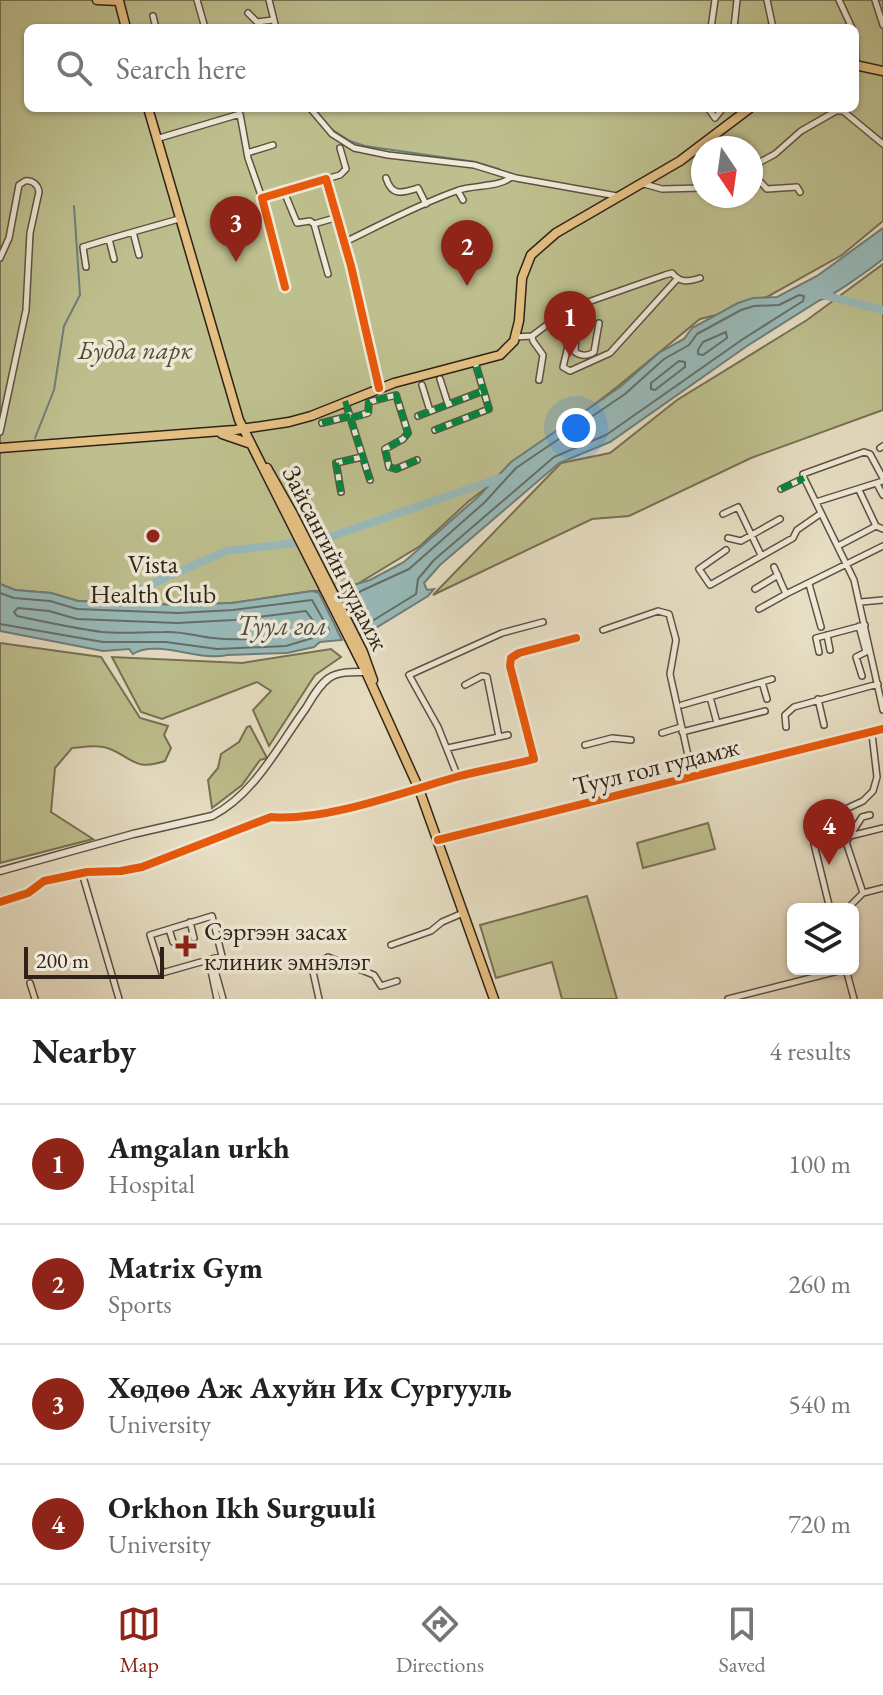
<!DOCTYPE html>
<html lang="en">
<head>
<meta charset="utf-8">
<style>
  body { margin:0; font-family:"EB Garamond",serif; background:#f2f2f2; color:#222 }
  .controls { position:absolute; right:24px; bottom:24px; display:grid; overflow:hidden; border-radius:12px; box-shadow:0 2px 6px #0004 }
  .controls button { width:72px; height:72px; display:grid; place-items:center; padding:0; border:0; border-bottom:2px solid #e0e0e0; background:#fff; color:#222; font:40px sans-serif }
  .compass { position:absolute; left:691px; top:136px; width:72px; height:72px; border-radius:50%; background:#fff; box-shadow:0 2px 6px #0004; rotate:167deg }
  .scale { position:absolute; left:24px; bottom:20px; width:140px; box-sizing:border-box; padding-left:8px; border:4px solid #302218; border-top:0; font-size:22px; line-height:28px; white-space:nowrap; color:#302218; -webkit-text-stroke:6px #efead8; paint-order:stroke }
  .you { position:absolute; left:576px; top:428px; width:28px; height:28px; margin:-20px; border:6px solid #fff; border-radius:50%; background:#1a73e8; box-shadow:0 0 0 12px #1a73e833 }
  .badge { display:grid; place-items:center; width:52px; height:52px; border-radius:50%; background:#8f2418; color:#fff; font-size:26px; font-weight:700 }
  .pin { position:absolute; translate:-50% -66px; filter:drop-shadow(0 2px 4px #0008) }
  .pin::after { content:''; position:absolute; top:42px; width:28px; height:24px; background:inherit; clip-path:polygon(0 0,100% 0,50% 100%) }
  .list { margin:0; padding:0; list-style:none }
  h2 { display:flex; justify-content:space-between; align-items:center; height:104px; margin:0; padding:0 32px; font-size:34px }
  h2 small { font-size:26px; font-weight:400; color:#767676 }
  .list li { display:grid; grid-template-columns:52px 1fr auto; gap:24px; align-items:center; box-sizing:border-box; height:120px; padding:0 32px; border-top:2px solid #e0e0e0 }
  .list b { display:block; font-size:30px; white-space:nowrap }
  .list p { margin:0; font-size:26px; white-space:nowrap; color:#767676 }
  .list em { font-size:26px; font-style:normal; color:#767676 }
  .icon { flex:none; width:44px; height:44px; fill:none; stroke:currentColor; stroke-width:2; stroke-linecap:round; stroke-linejoin:round }
  .map { position:relative; flex:none; width:883px; height:999px; overflow:hidden }
  .search { position:absolute; background:#fff; box-shadow:0 2px 6px #0004; left:24px; right:24px; top:24px; height:88px; display:flex; align-items:center; gap:20px; box-sizing:border-box; padding:0 28px; border-radius:12px; color:#767676; font-size:30px }
  .sheet { height:584px; background:#fff }
  nav { display:flex; justify-content:space-around; align-items:center; box-sizing:border-box; height:112px; border-top:2px solid #e0e0e0; background:#fff; font-size:22px; color:#767676 }
  nav a { display:grid; justify-items:center; gap:4px }
  nav .on { color:#8f2418 }
  .map>svg:first-child { display:block }
  .green { fill:#bebf8e; stroke:#777053; stroke-width:2; fill-rule:evenodd }
  .water { fill:#98bbbb; stroke:#6e7e7a; stroke-width:2 }
  .lines { fill:none; stroke-linecap:round; stroke-linejoin:round }
  .shore { stroke:#646e6a; stroke-width:2 }
  .stream { stroke:#6e7e7a; stroke-width:2 }
  .river { stroke:#98bbbb; stroke-width:8 }
  .minor-casing { stroke:#5e5143; stroke-width:8 }
  .tertiary-casing { stroke:#5e5143; stroke-width:9 }
  .primary-casing { stroke:#302218; stroke-width:11 }
  .minor { stroke:#efead8; stroke-width:5 }
  .tertiary { stroke:#efead8; stroke-width:6 }
  .primary { stroke:#e4bf82; stroke-width:8 }
  .quiet { stroke:#00873e; stroke-width:6; stroke-dasharray:12 6; stroke-linecap:butt }
  .cycleway-casing { stroke:#efead8; stroke-width:13 }
  .cycleway { stroke:#e8590c; stroke-width:8 }
  .poi-dot { fill:#8f2418; stroke:#efead8; stroke-width:3 }
  .labels { text-anchor:middle; dominant-baseline:central; stroke-width:7; stroke-linejoin:round; paint-order:stroke }
  .park-label { font-size:26px; font-style:italic; fill:#544936; stroke:#efead8 }
  .street-label { font-size:26px; fill:#302218; stroke:#efead8 }
  .poi-label { font-size:26px; fill:#302218; stroke:#efead8 }
  .water-label { font-size:28px; font-style:italic; fill:#4f5049; stroke:#efead8 }
</style>
</head>
<body>
<div class="map">
<svg width="883" height="999" viewBox="0 0 883 999">
  <rect width="100%" height="100%" fill="#e7dec3"/>
  <filter id="stains"><feTurbulence type="fractalNoise" baseFrequency=".0025" numOctaves="4"/><feColorMatrix values="0 0 0 0 .2 0 0 0 0 .09 0 0 0 0 .02 0 0 0 .5 -.17"/></filter>
  <radialGradient id="worn" r=".72"><stop offset=".6" stop-color="#630" stop-opacity="0"/><stop offset="1" stop-color="#630" stop-opacity=".3"/></radialGradient>
  <!-- green -->
  <path class="green" d="M 0,0 L 883,0 L 883,221 L 842,255 L 749,307 L 700,319 L 617,387 L 469,501 L 420,546 L 346,591 L 312,591 L 232,603 L 178,605 L 78,601 L 51,593 L 15,590 L 0,584 ZM 28,28 L 855,28 L 855,108 L 28,108 ZM 703,148 L 751,148 L 751,196 L 703,196 Z
    M 883,264 L 883,410 L 751,458 L 629,516 L 592,519 L 433,595 L 561,463 L 610,453 L 677,400 L 807,320 Z
    M 0,643 L 101,657 L 140,718 L 168,726 L 164,735 L 171,748 L 165,761 C 135,771 134,759 110,749 C 99,744 83,747 72,748 L 55,768 L 51,812 L 93,839 L 0,863 Z
    M 331,649 L 341,657 L 315,675 L 269,746 L 253,710 L 271,691 L 257,682 L 162,719 L 141,712 L 112,657 L 242,663 Z
    M 250,726 L 267,758 L 260,760 L 242,785 L 212,808 L 208,780 L 218,768 L 221,754 L 239,742 L 247,727 Z
    M 708,823 L 715,849 L 643,868 L 637,843 Z
    M 587,896 L 617,999 L 562,999 L 552,962 L 496,978 L 480,925 Z"/>
  <!-- water -->
  <path class="water" d="M 883,228 L 883,259 C 873,267 829,299 820,300 L 747,346 L 610,442 L 559,463 L 440,565 L 424,583 L 427,590 L 434,589 L 428,596 L 374,629 L 355,637 L 337,602 L 343,599 L 335,599 L 333,595 L 350,592 L 355,588 L 347,587 L 370,580 L 404,562 L 479,496 L 511,462 L 620,387 L 660,352 L 684,339 L 692,328 L 738,303 L 753,298 L 777,297 L 817,276 Z
    M 0,584 L 15,590 L 51,593 L 78,601 L 178,605 L 232,603 L 312,591 L 319,593 L 342,640 L 320,642 L 314,647 L 287,653 L 227,655 C 202,662 156,639 133,654 L 129,649 L 103,651 L 0,631 Z"/>
  <g class="lines">
    <!-- shore -->
    <path class="shore" d="M 799,295 L 804,296 L 803,301 L 743,339 L 606,435 L 554,457 L 434,560 L 418,579 L 416,594 L 369,623 L 361,626 L 357,625 L 348,605 L 348,601 L 361,591 L 409,569 L 485,502 L 516,468 L 625,394 L 664,359 L 689,345 L 697,334 L 741,310 L 754,306 L 779,305 Z
      M 726,332 L 727,338 L 703,355 L 698,354 L 698,350 L 703,342 Z
      M 679,361 L 685,362 L 685,367 L 655,390 L 651,389 L 651,383 Z
      M 0,593 L 14,598 L 50,601 L 77,609 L 178,613 L 233,610 L 312,600 L 329,630 L 326,634 L 286,646 L 217,649 L 166,642 L 103,642 L 0,624
      M 18,608 L 49,611 L 77,619 L 177,623 L 234,620 L 306,611 L 314,622 C 300,639 235,641 213,638 C 197,636 181,631 164,632 C 144,632 122,634 102,632 C 73,628 45,622 17,616 L 14,612 Z"/>
    <!-- stream -->
    <path class="stream" d="M 331,129 L 350,141 L 365,146 L 476,162 L 499,169
      M 35,438 L 54,390 L 64,326 L 80,295 L 74,206"/>
    <!-- river -->
    <path class="river" d="M 819,294 L 883,310
      M 104,605 L 226,551 L 321,540 L 500,478"/>
    <!-- minor casing -->
    <g class="minor-casing">
      <path id="minor" d="M 197,0 L 205,28
        M 269,0 L 276,28
        M 767,0 L 773,28
        M 839,0 L 852,28
        M 875,0 L 883,25
        M 248,13 L 257,22 L 273,20
        M 153,16 L 156,28
        M 711,28 L 715,0
        M 734,28 L 737,0
        M 855,39 L 856,65
        M 310,108 L 332,134 L 354,148 L 388,155 L 474,165 L 516,178 L 617,196
        M 708,108 L 715,118 L 723,108
        M 156,139 L 240,114 L 248,158 L 262,198
        M 247,153 L 273,145
        M 751,167 L 775,154 L 801,131 L 836,111 L 843,111 L 883,144
        M 751,176 L 754,175 L 767,189 L 797,187 L 800,192
        M 386,178 C 392,197 402,193 418,188 L 426,204
        M 326,179 L 340,175 L 346,169 L 340,148
        M 644,184 L 662,189 L 703,188
        M 458,191 L 463,200
        M 285,194 L 297,223 L 310,221 L 314,224 L 338,217
        M 314,224 L 328,274
        M 345,242 C 382,224 419,204 459,190 C 475,185 501,187 511,177
        M 139,255 L 133,232 L 179,219
        M 0,258 L 9,238 L 19,185 L 25,181 C 32,180 38,184 39,192 L 30,233 L 26,310 L 0,432
        M 114,259 L 109,239 L 133,232
        M 86,267 L 83,247 L 109,239
        M 285,287 L 262,198 L 326,179 L 351,266 L 379,388
        M 577,311 L 575,352 C 582,357 588,356 594,352 L 599,323
        M 553,320 L 568,331 L 570,338 L 563,367 L 570,371 L 610,353 L 677,279
        M 532,336 L 533,341 L 543,355 L 539,380
        M 515,337 L 532,336 L 568,309 L 665,275 L 672,273 C 680,283 688,282 700,278
        M 440,379 L 448,404
        M 422,385 L 430,411
        M 345,401 L 370,480
        M 418,416 L 483,391
        M 351,418 L 368,413 L 369,402 L 396,395 L 408,433 L 403,439 L 385,449 L 389,467 L 396,469 L 417,460
        M 322,423 L 350,416
        M 435,430 L 489,409 L 475,362
        M 880,448 L 883,446
        M 804,478 L 854,580 L 883,710
        M 877,484 L 883,495
        M 781,489 L 804,478 L 803,474 L 864,452 L 870,454 L 883,478
        M 859,490 L 876,526 L 883,529
        M 341,492 L 336,463 L 362,457
        M 816,502 L 883,481
        M 723,514 L 738,507 L 761,555
        M 728,538 L 741,541 L 780,519
        M 838,546 L 876,526
        M 726,550 L 699,569 L 710,585 L 793,538 L 797,530 L 820,514
        M 774,567 L 786,594 L 883,546
        M 809,584 L 821,627
        M 755,589 L 778,575
        M 861,602 L 883,600
        M 759,609 L 786,594
        M 859,626 L 866,652 L 856,657 L 862,676
        M 603,630 L 658,611 L 669,614 L 676,640 L 670,674 L 693,778
        M 827,635 L 830,650
        M 819,652 L 816,638 L 865,625
        M 762,682 L 767,699
        M 465,685 L 482,676 L 487,677 L 499,737
        M 710,697 L 717,723
        M 818,699 L 824,725
        M 682,705 L 772,679
        M 786,727 L 785,715 L 794,707 L 878,684
        M 682,732 L 765,711
        M 662,733 L 681,727
        M 585,745 L 612,738 L 631,740
        M 448,748 L 508,735
        M 458,777 L 438,727 L 409,675 L 502,633 L 543,622
        M 850,836 L 883,828
        M 438,840 L 883,729
        M 82,873 L 119,999
        M 863,893 L 846,842 L 862,817 L 870,815
        M 0,902 L 28,893 L 44,881 L 87,872 L 121,871 L 142,867 L 271,817 C 323,822 404,792 456,777 C 482,770 508,766 534,759 L 510,666 L 511,658 L 519,653 L 576,638
        M 830,909 L 814,844 L 813,830 L 824,819 L 863,801 L 873,791 L 877,777 L 872,734
        M 847,909 L 863,893 L 883,888
        M 212,916 L 222,956 L 162,973 L 150,935 Z
        M 190,922 L 194,938
        M 169,929 L 173,942
        M 391,945 L 431,931 L 442,922 L 463,913
        M 209,961 L 217,999
        M 846,969 L 854,999
        M 216,974 L 223,999
        M 30,983 L 35,999
        M 319,999 L 313,972 L 315,966 L 328,957 L 374,975 L 381,986 L 397,981
        M 728,999 L 846,969"/>
    </g>
    <!-- tertiary casing -->
    <g class="tertiary-casing">
      <path id="tertiary" d="M 0,871 L 133,834 L 212,816 C 254,795 279,745 306,708 C 312,698 319,685 329,678 C 339,671 354,672 366,672"/>
    </g>
    <!-- primary casing -->
    <g class="primary-casing">
      <path id="primary" d="M 97,0 L 119,1 L 126,28
        M 855,65 L 883,71
        M 148,108 L 239,420 L 366,672 L 419,789 L 494,999
        M 222,434 L 251,444
        M 0,448 L 235,430 L 289,422 L 311,416 L 394,383 L 500,355 L 514,341 L 519,321 L 522,278 L 531,255 L 556,233 L 680,161 L 750,108
        M 267,468 L 293,514 L 363,652 L 373,680"/>
    </g>
    <!-- minor -->
    <use href="#minor" class="minor"/>
    <!-- tertiary -->
    <use href="#tertiary" class="tertiary"/>
    <!-- primary -->
    <use href="#primary" class="primary"/>
    <!-- quiet -->
    <path class="quiet" d="M 345,401 L 370,480
      M 418,416 L 483,391
      M 351,418 L 368,413 L 369,402 L 396,395 L 408,433 L 403,439 L 385,449 L 389,467 L 396,469 L 417,460
      M 322,423 L 350,416
      M 435,430 L 489,409 L 475,361
      M 781,489 L 804,478
      M 341,492 L 336,463 L 362,457"/>
    <!-- cycleway casing -->
    <g class="cycleway-casing">
      <path id="cycleway" d="M 285,287 L 262,198 L 326,179 L 351,266 L 379,388
        M 438,840 L 883,729
        M 0,902 L 28,893 L 44,881 L 87,872 L 121,871 L 142,867 L 271,817 C 323,822 404,792 456,777 C 482,770 508,766 534,759 L 510,666 L 511,658 L 519,653 L 576,638"/>
    </g>
    <!-- cycleway -->
    <use href="#cycleway" class="cycleway"/>
  </g>
  <!-- markers -->
  <g class="poi-dot">
    <circle cx="153" cy="536" r="8"/>
    <path d="M182 934h8v8h8v8h-8v8h-8v-8h-8v-8h8z"/>
  </g>
  <g class="labels">
    <!-- park labels -->
    <g class="park-label">
      <text x="135" y="350">Будда парк</text>
    </g>
    <!-- street labels -->
    <g class="street-label">
      <text transform="translate(336 558) rotate(63)">Зайсангийн гудамж</text>
      <text transform="translate(656 766) rotate(-14)">Туул гол гудамж</text>
    </g>
    <!-- poi labels -->
    <g class="poi-label">
      <text x="153" y="564">Vista<tspan x="153" dy="30">Health Club</tspan></text>
      <text x="204" y="931" text-anchor="start">Сэргээн засах<tspan x="204" dy="30">клиник эмнэлэг</tspan></text>
    </g>
    <!-- water labels -->
    <g class="water-label">
      <text x="282" y="625">Туул гол</text>
    </g>
  </g>
  <rect width="100%" height="100%" filter="url(#stains)"/>
  <rect width="100%" height="100%" fill="url(#worn)"/>
</svg>
<div class="controls">
<button><svg class="icon" aria-label="layers" viewBox="0 0 24 24"><path d="M12 4l9 5-9 5-9-5zM3 14l9 5 9-5"/></svg></button>
</div>
<svg class="compass" viewBox="-18 -18 36 36"><path d="M0-13l5 13h-10z" fill="#e53935"/><path d="M0 13l5-13h-10z" fill="#767676"/></svg>
<div class="scale">200 m</div>
<div class="you"></div>
<div class="pin badge" style="left:570px;top:357px">1</div>
<div class="pin badge" style="left:467px;top:286px">2</div>
<div class="pin badge" style="left:236px;top:262px">3</div>
<div class="pin badge" style="left:829px;top:865px">4</div>
<div class="search"><svg class="icon" aria-label="search" viewBox="0 0 24 24"><circle cx="10" cy="10" r="6"/><path d="M15 15l6 6"/></svg>Search here</div>
</div>
<section class="sheet">
<h2>Nearby<small>4 results</small></h2>
<ul class="list">
<li><span class="badge">1</span><div><b>Amgalan urkh</b><p>Hospital</p></div><em>100 m</em></li>
<li><span class="badge">2</span><div><b>Matrix Gym</b><p>Sports</p></div><em>260 m</em></li>
<li><span class="badge">3</span><div><b>Хөдөө Аж Ахуйн Их Сургууль</b><p>University</p></div><em>540 m</em></li>
<li><span class="badge">4</span><div><b>Orkhon Ikh Surguuli</b><p>University</p></div><em>720 m</em></li>
</ul>
</section>
<nav>
<a class="on"><svg class="icon" aria-label="map" viewBox="0 0 24 24"><path d="M3 6l6-2 6 2 6-2v14l-6 2-6-2-6 2zM9 4v14M15 6v14"/></svg>Map</a>
<a><svg class="icon" aria-label="directions" viewBox="0 0 24 24"><path d="M12 3l9 9-9 9-9-9zM9 14v-3h6M13 9l2 2-2 2"/></svg>Directions</a>
<a><svg class="icon" aria-label="saved" viewBox="0 0 24 24"><path d="M7 4h10v16l-5-4-5 4z"/></svg>Saved</a>
</nav>
</body>
</html>
